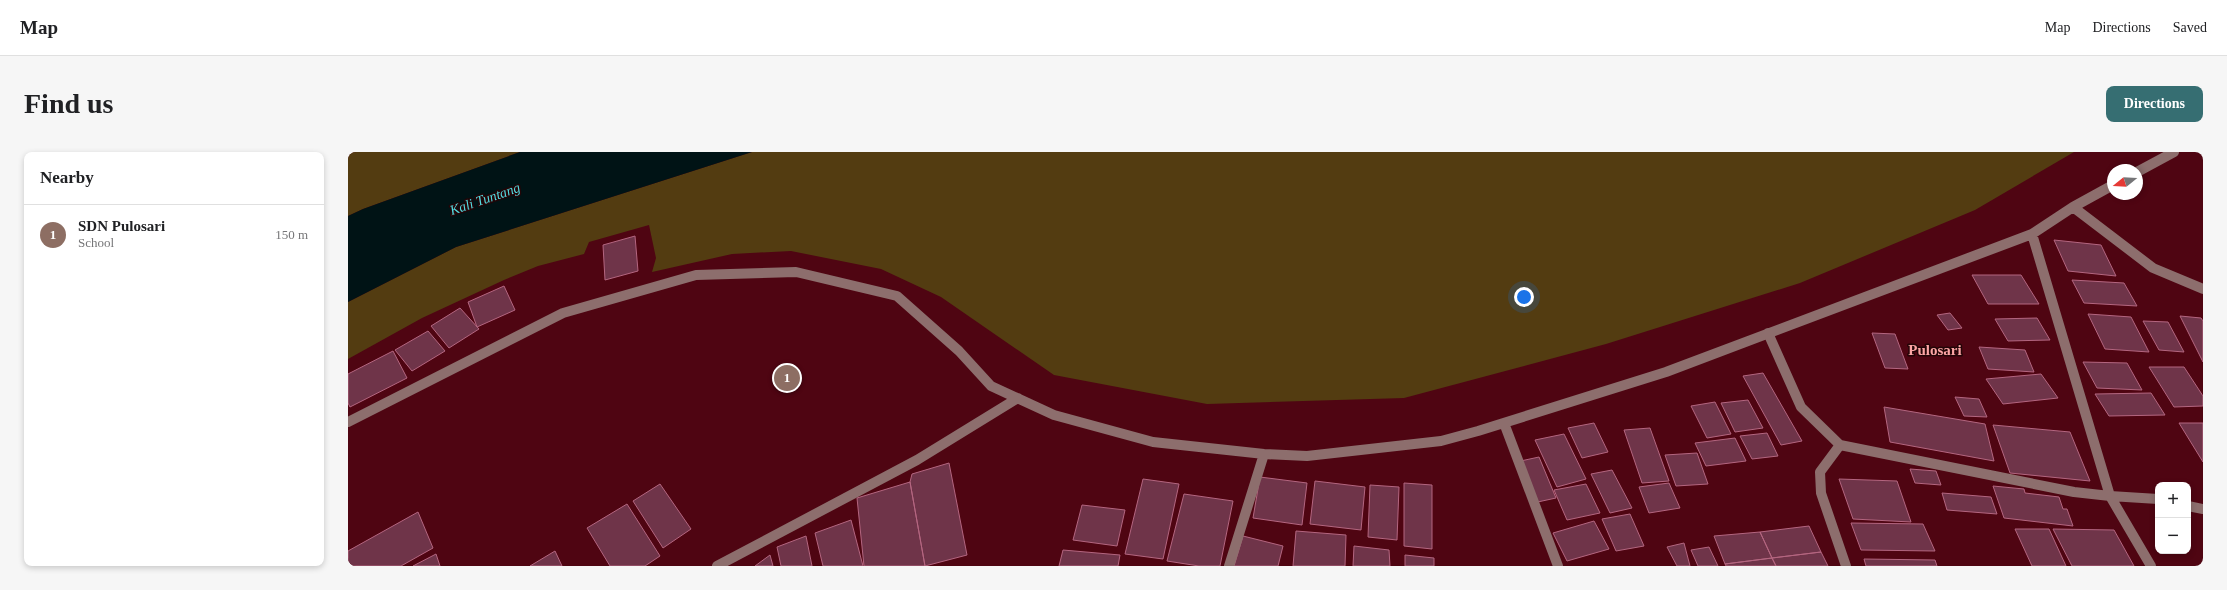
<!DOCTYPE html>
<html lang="en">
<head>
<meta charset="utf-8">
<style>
  body { margin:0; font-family:"Times New Roman",serif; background:#f6f6f6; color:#202124 }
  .controls { position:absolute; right:12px; bottom:12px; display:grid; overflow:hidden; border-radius:8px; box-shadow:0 2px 6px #0003 }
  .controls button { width:36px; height:36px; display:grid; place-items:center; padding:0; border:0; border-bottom:1px solid #e0e0e0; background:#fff; color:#202124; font:20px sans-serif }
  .compass { position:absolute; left:1759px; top:12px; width:36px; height:36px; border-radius:50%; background:#fff; box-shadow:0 2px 6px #0003; rotate:252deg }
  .you { position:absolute; left:1176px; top:145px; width:14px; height:14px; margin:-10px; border:3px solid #fff; border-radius:50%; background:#1a73e8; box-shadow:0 0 0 6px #1a73e833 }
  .badge { display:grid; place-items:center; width:26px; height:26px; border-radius:50%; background:#366e72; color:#fff; font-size:13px; font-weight:700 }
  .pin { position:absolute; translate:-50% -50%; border:2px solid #fff; box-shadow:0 1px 4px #0006 }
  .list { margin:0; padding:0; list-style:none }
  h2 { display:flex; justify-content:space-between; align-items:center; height:52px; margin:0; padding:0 16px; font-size:17px }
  h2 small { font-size:13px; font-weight:400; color:#757577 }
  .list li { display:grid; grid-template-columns:26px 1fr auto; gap:12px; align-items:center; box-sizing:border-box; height:60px; padding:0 16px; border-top:1px solid #e0e0e0 }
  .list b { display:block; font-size:15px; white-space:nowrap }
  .list p { margin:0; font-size:13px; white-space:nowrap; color:#757577 }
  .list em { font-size:13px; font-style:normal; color:#757577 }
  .map { position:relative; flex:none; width:1855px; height:414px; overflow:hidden; border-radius:8px }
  header { display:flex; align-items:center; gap:24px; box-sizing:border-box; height:56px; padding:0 20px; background:#fff; border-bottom:1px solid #e0e0e0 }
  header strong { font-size:19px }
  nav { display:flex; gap:22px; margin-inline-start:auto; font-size:14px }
  .intro { display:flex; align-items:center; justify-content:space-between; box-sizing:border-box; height:96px; padding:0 24px }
  h1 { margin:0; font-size:28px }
  .button { padding:10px 18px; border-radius:8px; background:#366e72; color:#fff; font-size:14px; font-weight:700 }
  main { display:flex; gap:24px; padding:0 24px }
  aside { flex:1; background:#fff; border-radius:8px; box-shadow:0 2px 6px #0003 }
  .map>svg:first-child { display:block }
  .green { fill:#533c11 }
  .water { fill:#001315 }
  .building { fill:#6f3449; stroke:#b46680 }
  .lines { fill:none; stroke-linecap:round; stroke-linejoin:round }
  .minor { stroke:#8d6e6d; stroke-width:10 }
  .labels { text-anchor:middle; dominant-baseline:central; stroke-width:3; stroke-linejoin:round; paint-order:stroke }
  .water-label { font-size:14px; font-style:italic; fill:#53dde3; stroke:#230507 }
  .quarter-label { font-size:15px; font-weight:bold; fill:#fda5a5; stroke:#230507 }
</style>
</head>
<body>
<header>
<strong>Map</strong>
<nav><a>Map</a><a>Directions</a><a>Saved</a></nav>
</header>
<div class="intro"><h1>Find us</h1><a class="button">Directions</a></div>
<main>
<aside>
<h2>Nearby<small></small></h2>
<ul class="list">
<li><span class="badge" style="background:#8d6e63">1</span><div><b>SDN Pulosari</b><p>School</p></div><em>150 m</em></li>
</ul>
</aside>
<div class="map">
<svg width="1855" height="414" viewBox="0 0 1855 414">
  <rect width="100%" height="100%" fill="#4f0512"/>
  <!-- green -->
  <path class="green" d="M 0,0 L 172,0 L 15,57 L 0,64 Z
    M 404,0 L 1726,0 L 1627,58 L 1452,131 L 1258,192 L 1056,246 L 859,252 L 706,223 L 593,145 L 533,117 L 443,99 L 384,102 L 304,120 L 308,106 L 301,73 L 241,90 L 236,102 L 190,114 L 156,128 L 74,166 L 0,207 L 0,150 L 108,95 Z"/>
  <!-- water -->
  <path class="water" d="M 172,0 L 404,0 L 108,95 L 0,150 L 0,64 L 15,57 Z"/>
  <!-- building -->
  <path class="building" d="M 287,84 L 290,119 L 257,128 L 255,93 Z
    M 1706,88 L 1753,93 L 1768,124 L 1720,119 Z
    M 1624,123 L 1673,123 L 1691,152 L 1640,152 Z
    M 1724,128 L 1776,131 L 1789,154 L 1736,151 Z
    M 156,134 L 167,158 L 129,175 L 120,150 Z
    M 112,156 L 131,177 L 101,196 L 83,174 Z
    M 1602,161 L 1614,176 L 1600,178 L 1589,163 Z
    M 1740,162 L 1783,165 L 1801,200 L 1757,197 Z
    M 1832,164 L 1853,166 L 1855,169 L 1855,210 Z
    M 1689,166 L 1702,188 L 1660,189 L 1647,167 Z
    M 1795,169 L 1820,170 L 1836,200 L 1811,198 Z
    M 80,179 L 97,199 L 64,219 L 47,198 Z
    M 1524,181 L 1547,182 L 1560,217 L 1537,216 Z
    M 1631,195 L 1677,198 L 1686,220 L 1640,217 Z
    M 45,199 L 59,226 L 2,255 L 0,251 L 0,222 Z
    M 1735,210 L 1779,211 L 1794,238 L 1749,236 Z
    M 1801,215 L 1836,215 L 1855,244 L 1855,254 L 1826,255 Z
    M 1415,221 L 1454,289 L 1433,293 L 1395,224 Z
    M 1693,222 L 1710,246 L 1655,252 L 1638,227 Z
    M 1803,241 L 1817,263 L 1761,264 L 1747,242 Z
    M 1607,245 L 1631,247 L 1639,265 L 1616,264 Z
    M 1400,248 L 1415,276 L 1387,280 L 1373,251 Z
    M 1367,250 L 1383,282 L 1359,286 L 1343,254 Z
    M 1536,255 L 1637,272 L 1646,309 L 1542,290 Z
    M 1246,271 L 1260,300 L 1234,306 L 1220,276 Z
    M 1831,271 L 1855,271 L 1855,310 Z
    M 1645,273 L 1722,280 L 1742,329 L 1662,321 Z
    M 1302,276 L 1321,329 L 1294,331 L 1276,278 Z
    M 1419,281 L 1430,304 L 1404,307 L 1392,284 Z
    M 1216,282 L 1238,327 L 1209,335 L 1187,288 Z
    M 1387,286 L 1398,309 L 1358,314 L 1347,291 Z
    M 1349,301 L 1360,332 L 1328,334 L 1317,303 Z
    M 1191,305 L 1208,346 L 1185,351 L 1168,310 Z
    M 601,311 L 619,403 L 577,414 L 562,330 L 564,322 Z
    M 1562,317 L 1588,319 L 1593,333 L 1567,331 Z
    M 1264,318 L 1284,356 L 1262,361 L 1243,322 Z
    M 912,325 L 959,331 L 954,373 L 905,366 Z
    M 795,327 L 831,332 L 815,407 L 777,402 Z
    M 1491,327 L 1549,329 L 1563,370 L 1505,367 Z
    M 967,329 L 1017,335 L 1013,378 L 962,372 Z
    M 562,330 L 577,414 L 516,414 L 509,346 Z
    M 1056,331 L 1084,333 L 1084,397 L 1056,394 Z
    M 1321,331 L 1332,356 L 1301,361 L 1291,335 Z
    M 312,332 L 343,377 L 315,396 L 285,349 Z
    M 1238,332 L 1252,361 L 1219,368 L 1206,338 Z
    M 1022,333 L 1051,335 L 1049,388 L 1020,385 Z
    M 1645,334 L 1676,337 L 1677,341 L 1711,345 L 1715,357 L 1719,357 L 1725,374 L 1656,366 Z
    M 1594,341 L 1643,345 L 1649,362 L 1599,358 Z
    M 836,342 L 885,349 L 872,414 L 851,414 L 819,409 Z
    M 279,352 L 312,404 L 297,414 L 262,414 L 239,376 Z
    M 734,353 L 777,358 L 769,394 L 725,388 Z
    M 70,360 L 85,396 L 53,414 L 0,414 L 0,399 Z
    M 1282,362 L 1296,394 L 1268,399 L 1254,367 Z
    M 503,368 L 515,414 L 475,414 L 467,381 Z
    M 1246,369 L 1261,397 L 1219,409 L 1205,381 Z
    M 1503,371 L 1575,372 L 1587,399 L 1513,398 Z
    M 1461,374 L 1473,400 L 1424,406 L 1412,380 Z
    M 1667,377 L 1701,377 L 1718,414 L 1684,414 Z
    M 1705,377 L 1766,378 L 1786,414 L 1724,414 Z
    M 948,379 L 998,383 L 997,414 L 945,414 Z
    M 1412,380 L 1424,406 L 1377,412 L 1366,384 Z
    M 458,384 L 464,414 L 433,414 L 429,395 Z
    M 895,384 L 935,394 L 930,414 L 886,414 Z
    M 1336,391 L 1342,414 L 1329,414 L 1319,395 Z
    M 1006,394 L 1041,398 L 1042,414 L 1005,414 Z
    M 1361,395 L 1370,414 L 1350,414 L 1343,398 Z
    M 715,398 L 772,403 L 770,414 L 711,414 Z
    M 207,399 L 214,414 L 182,414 Z
    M 1473,400 L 1480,414 L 1428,414 L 1424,406 Z
    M 88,402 L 92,414 L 65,414 Z
    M 422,403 L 425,414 L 407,414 Z
    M 1057,403 L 1086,406 L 1086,414 L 1057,414 Z
    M 1424,406 L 1428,414 L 1378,414 L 1377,412 Z
    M 1516,407 L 1587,408 L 1589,414 L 1518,414 Z"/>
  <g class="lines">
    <!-- minor -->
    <path class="minor" d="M 1789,20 L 1826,0
      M 1725,55 L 1805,116 L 1855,137
      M 1684,82 L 1762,344 L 1810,347
      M 1420,181 L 1453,255 L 1492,293 L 1726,340 L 1762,344 L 1803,414
      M 0,270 L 215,161 L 348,123 L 448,120 L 549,144 L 611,199 L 643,234 L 706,263 L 805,290 L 916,302 L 959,304 L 1093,289 L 1130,279 L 1318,220 L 1684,82 L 1725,55 L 1765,33
      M 1156,271 L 1210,414
      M 1492,293 L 1472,320 L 1473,341 L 1498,414
      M 1840,354 L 1855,357
      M 369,414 L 569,308 L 670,246
      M 881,414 L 916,302"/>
  </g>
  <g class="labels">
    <!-- water labels -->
    <g class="water-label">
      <text transform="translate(137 47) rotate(-19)">Kali Tuntang</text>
    </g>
    <!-- quarter labels -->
    <g class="quarter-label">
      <text x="1587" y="198">Pulosari</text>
    </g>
  </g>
</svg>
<div class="controls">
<button>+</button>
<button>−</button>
</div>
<svg class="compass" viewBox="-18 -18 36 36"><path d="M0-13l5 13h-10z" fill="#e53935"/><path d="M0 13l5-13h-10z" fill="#757577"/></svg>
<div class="you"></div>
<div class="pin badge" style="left:439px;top:226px;background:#8d6e63">1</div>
</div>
</main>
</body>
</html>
